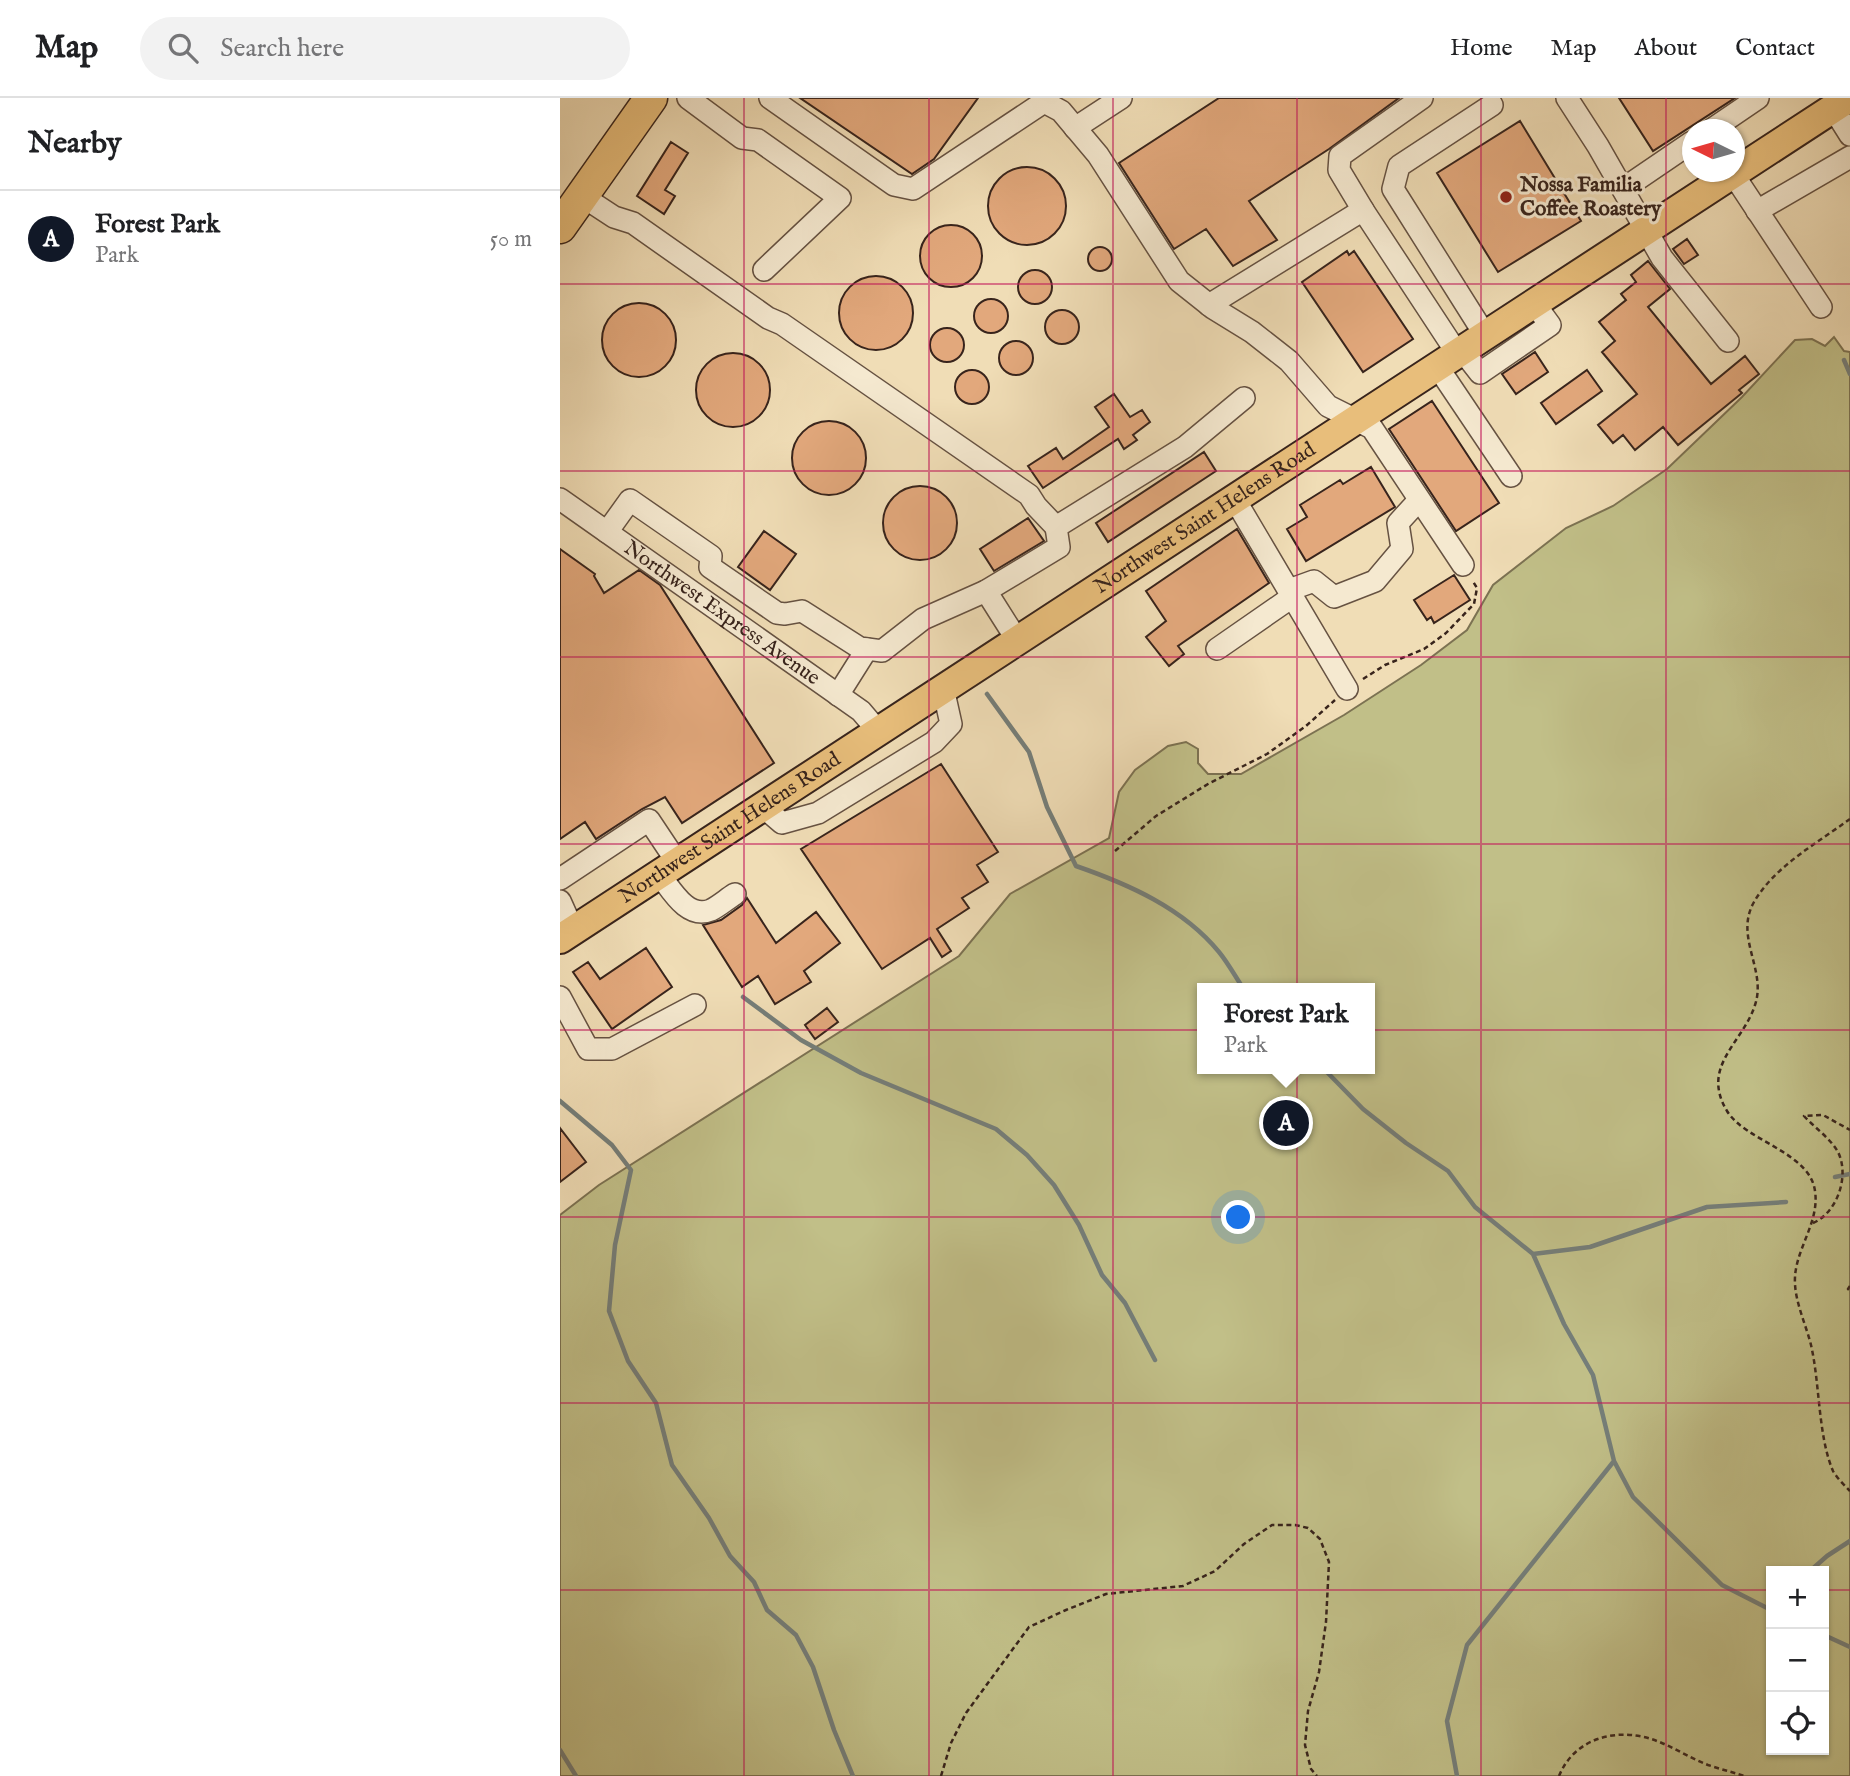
<!DOCTYPE html>
<html lang="en">
<head>
<meta charset="utf-8">
<style>
  body { margin:0; font-family:"IM FELL English",serif; background:#f2f2f2; color:#202124 }
  .controls { position:absolute; right:21px; bottom:21px; display:grid; overflow:hidden; border-radius:0px; box-shadow:0 2px 5px #0004 }
  .controls button { width:63px; height:63px; display:grid; place-items:center; padding:0; border:0; border-bottom:2px solid #e0e0e0; background:#fff; color:#202124; font:35px sans-serif }
  .compass { position:absolute; left:1122px; top:21px; width:63px; height:63px; border-radius:50%; background:#fff; box-shadow:0 2px 5px #0004; rotate:275deg }
  .you { position:absolute; left:679px; top:1120px; width:24px; height:24px; margin:-18px; border:5px solid #fff; border-radius:50%; background:#1a73e8; box-shadow:0 0 0 10px #1a73e833 }
  .badge { display:grid; place-items:center; width:46px; height:46px; border-radius:50%; background:#111827; color:#fff; font-size:23px; font-weight:700 }
  .pin { position:absolute; translate:-50% -50%; border:4px solid #fff; box-shadow:0 2px 7px #0006 }
  .popup { position:absolute; left:637px; top:885px; width:178px; height:91px; box-sizing:border-box; display:grid; place-content:center; border-radius:0px; background:#fff; filter:drop-shadow(0 2px 5px #0005); font-size:23px; white-space:nowrap; color:#757577 }
  .popup b { font-size:26px; color:#202124 }
  .popup::after { content:''; position:absolute; left:50%; top:100%; margin-left:-14px; border:14px solid transparent; border-top-color:#fff }
  .list { margin:0; padding:0; list-style:none }
  h2 { display:flex; justify-content:space-between; align-items:center; height:91px; margin:0; padding:0 28px; font-size:30px }
  h2 small { font-size:23px; font-weight:400; color:#757577 }
  .list li { display:grid; grid-template-columns:46px 1fr auto; gap:21px; align-items:center; box-sizing:border-box; height:98px; padding:0 28px; border-top:2px solid #e0e0e0 }
  .list b { display:block; font-size:26px; white-space:nowrap }
  .list p { margin:0; font-size:23px; white-space:nowrap; color:#757577 }
  .list em { font-size:23px; font-style:normal; color:#757577 }
  .icon { flex:none; width:38px; height:38px; fill:none; stroke:currentColor; stroke-width:2; stroke-linecap:round; stroke-linejoin:round }
  .map { position:relative; flex:none; width:1290px; height:1678px; overflow:hidden }
  header { display:flex; align-items:center; gap:42px; box-sizing:border-box; height:98px; padding:0 35px; background:#fff; border-bottom:2px solid #e0e0e0 }
  header strong { font-size:33px }
  nav { display:flex; gap:38px; margin-inline-start:auto; font-size:24px }
  .search { width:490px; height:63px; background:#f2f2f2; display:flex; align-items:center; gap:18px; box-sizing:border-box; padding:0 24px; border-radius:38px; color:#757577; font-size:26px }
  main { display:flex }
  aside { flex:1; background:#fff }
  .map>svg:first-child { display:block }
  .green { fill:#c1bf88; stroke:#7c7252; stroke-width:2; fill-rule:evenodd }
  .lines { fill:none; stroke-linecap:round; stroke-linejoin:round }
  .stream { stroke:#757e79; stroke-width:4.5 }
  .building { fill:#e2a87c; stroke:#38241c; stroke-width:2 }
  .minor-casing { stroke:#665242; stroke-width:24 }
  .major-casing { stroke:#38241c; stroke-width:32 }
  .highway-casing { stroke:#38241c; stroke-width:35 }
  .path { stroke:#38241c; stroke-width:2.5; stroke-dasharray:5 3.5; stroke-linecap:butt }
  .minor { stroke:#f5e9d0; stroke-width:21 }
  .major { stroke:#e8be7b; stroke-width:28 }
  .highway { stroke:#e8be7b; stroke-width:32 }
  .grid { fill:none; stroke:#c2185b; stroke-width:2; stroke-opacity:0.55 }
  .poi-dot { fill:#8f2418; stroke:#f5e9d0; stroke-width:2.5 }
  .labels { text-anchor:middle; dominant-baseline:central; stroke-width:6; stroke-linejoin:round; paint-order:stroke }
  .poi-label { font-size:21px; font-weight:bold; fill:#38241c; stroke:#f5e9d0; text-anchor:start }
  .street-label { font-size:21px; fill:#38241c; stroke:#f5e9d0 }
</style>
</head>
<body>
<header>
<strong>Map</strong>
<div class="search"><svg class="icon" aria-label="search" viewBox="0 0 24 24"><circle cx="10" cy="10" r="6"/><path d="M15 15l6 6"/></svg>Search here</div>
<nav><a>Home</a><a>Map</a><a>About</a><a>Contact</a></nav>
</header>
<main>
<aside>
<h2>Nearby<small></small></h2>
<ul class="list">
<li><span class="badge">A</span><div><b>Forest Park</b><p>Park</p></div><em>50 m</em></li>
</ul>
</aside>
<div class="map">
<svg width="1290" height="1678" viewBox="0 0 1290 1678">
  <rect width="100%" height="100%" fill="#f0ddb6"/>
  <filter id="stains"><feTurbulence type="fractalNoise" baseFrequency=".00286" numOctaves="4"/><feColorMatrix values="0 0 0 0 .2 0 0 0 0 .09 0 0 0 0 .02 0 0 0 .5 -.17"/></filter>
  <radialGradient id="worn" r=".72"><stop offset=".6" stop-color="#630" stop-opacity="0"/><stop offset="1" stop-color="#630" stop-opacity=".3"/></radialGradient>
  <!-- green -->
  <path class="green" d="M 1274,239 L 1284,253 L 1290,254 L 1290,1678 L 0,1678 L 0,1117 L 39,1087 L 399,858 L 450,796 L 549,740 L 559,694 L 575,672 L 608,648 L 626,644 L 638,651 L 638,665 L 648,676 L 681,676 L 784,617 L 861,567 L 907,532 L 933,487 L 1006,430 L 1053,408 L 1107,371 L 1182,299 L 1235,242 L 1252,241 L 1265,248 ZM 642,890 L 810,890 L 810,971 L 642,971 ZM 1211,1473 L 1264,1473 L 1264,1652 L 1211,1652 Z"/>
  <g class="lines">
    <!-- stream -->
    <path class="stream" d="M 1284,262 L 1290,276
      M 427,596 L 469,654 L 487,709 L 516,768 C 568,786 623,810 659,854 C 668,865 675,878 683,890
      M 183,899 L 241,942 L 301,975 L 436,1031 L 467,1057 L 494,1087 L 519,1127 L 542,1177 L 565,1205 L 595,1262
      M 764,971 L 803,1011 L 846,1045 L 888,1073 L 915,1109 L 973,1156 L 1004,1226 L 1033,1277 L 1054,1363 L 907,1547 L 887,1623 L 897,1678
      M 0,1003 L 52,1047 L 71,1072 L 55,1147 L 49,1213 L 68,1263 L 96,1305 L 112,1367 L 149,1420 L 170,1458 L 194,1484 L 207,1512 L 236,1537 L 253,1569 L 274,1632 L 293,1678
      M 1275,1079 L 1290,1076
      M 973,1156 L 1030,1149 L 1147,1109 L 1226,1104
      M 1054,1363 L 1073,1399 L 1162,1487 L 1211,1512
      M 1250,1473 L 1267,1458 L 1290,1443
      M 1264,1537 L 1290,1549
      M 0,1652 L 16,1678"/>
  </g>
  <!-- building -->
  <path class="building" d="M 240,0 L 418,0 L 374,61 L 352,76 Z
    M 659,0 L 839,0 L 769,51 L 689,103 L 717,142 L 673,168 L 646,131 L 614,151 L 559,65 Z
    M 1059,0 L 1175,0 L 1093,53 Z
    M 960,23 L 1021,123 L 938,174 L 877,75 Z
    M 111,44 L 128,55 L 105,92 L 115,98 L 104,116 L 77,98 Z
    M428 108a39 39 0 1 1 78 0a39 39 0 1 1-78 0Z
    M360 158a31 31 0 1 1 62 0a31 31 0 1 1-62 0Z
    M 1127,141 L 1138,157 L 1124,166 L 1113,151 Z
    M528 161a12 12 0 1 1 24 0a12 12 0 1 1-24 0Z
    M 787,153 L 789,157 L 794,153 L 853,241 L 803,274 L 742,184 Z
    M 1088,163 L 1110,191 L 1088,209 L 1151,286 L 1185,258 L 1199,276 L 1179,292 L 1182,295 L 1118,347 L 1103,329 L 1075,352 L 1063,337 L 1053,345 L 1038,327 L 1077,296 L 1042,254 L 1055,243 L 1039,224 L 1066,202 L 1061,196 L 1076,184 L 1071,177 Z
    M458 189a17 17 0 1 1 34 0a17 17 0 1 1-34 0Z
    M279 215a37 37 0 1 1 74 0a37 37 0 1 1-74 0Z
    M414 218a17 17 0 1 1 34 0a17 17 0 1 1-34 0Z
    M42 242a37 37 0 1 1 74 0a37 37 0 1 1-74 0Z
    M485 229a17 17 0 1 1 34 0a17 17 0 1 1-34 0Z
    M370 247a17 17 0 1 1 34 0a17 17 0 1 1-34 0Z
    M439 260a17 17 0 1 1 34 0a17 17 0 1 1-34 0Z
    M 975,254 L 988,274 L 956,296 L 942,276 Z
    M136 292a37 37 0 1 1 74 0a37 37 0 1 1-74 0Z
    M 1027,272 L 1042,293 L 996,326 L 981,305 Z
    M395 289a17 17 0 1 1 34 0a17 17 0 1 1-34 0Z
    M 554,296 L 570,319 L 582,312 L 590,324 L 573,337 L 577,342 L 564,351 L 558,341 L 483,390 L 468,368 L 496,350 L 503,361 L 549,329 L 535,309 Z
    M 872,303 L 939,405 L 896,433 L 829,331 Z
    M232 360a37 37 0 1 1 74 0a37 37 0 1 1-74 0Z
    M 644,354 L 656,373 L 548,444 L 536,425 Z
    M 811,369 L 835,409 L 746,463 L 727,431 L 747,419 L 740,407 L 780,382 L 783,386 Z
    M323 425a37 37 0 1 1 74 0a37 37 0 1 1-74 0Z
    M 468,420 L 484,443 L 434,473 L 420,451 Z
    M 677,431 L 709,485 L 618,548 L 624,556 L 609,568 L 586,539 L 606,523 L 586,493 Z
    M 204,433 L 236,456 L 210,492 L 178,469 Z
    M 0,451 L 35,476 L 34,478 L 44,495 L 79,472 L 100,487 L 214,665 L 122,725 L 105,699 L 82,711 L 36,741 L 25,724 L 0,741 Z
    M 894,477 L 910,502 L 874,525 L 871,519 L 867,522 L 854,502 Z
    M 381,666 L 438,754 L 417,767 L 428,784 L 402,800 L 409,810 L 377,831 L 391,853 L 382,859 L 370,840 L 322,871 L 241,751 Z
    M 187,800 L 216,845 L 256,814 L 280,845 L 244,873 L 251,884 L 215,906 L 198,878 L 182,889 L 143,827 L 161,822 L 182,807 Z
    M 86,850 L 112,889 L 52,931 L 13,874 L 28,864 L 40,881 Z
    M 267,910 L 278,924 L 255,941 L 245,927 Z
    M 0,1030 L 26,1064 L 0,1084 Z"/>
  <g class="lines">
    <!-- minor casing -->
    <g class="minor-casing">
      <g id="minor">
        <path d="M 128,0 L 182,40 L 198,42 L 280,100 L 204,172"/>
        <path d="M 210,0 L 334,87 L 353,91 L 484,4 L 501,13 L 538,57 L 619,183 L 653,210 L 692,234 L 729,263 L 768,308 L 812,330 L 903,467"/>
        <path d="M 1007,0 L 1038,48 L 1102,160 L 1168,243"/>
        <path d="M 1273,10 L 1290,37"/>
        <path d="M 515,30 L 561,0"/>
        <path d="M 1151,32 L 1198,0"/>
        <path d="M 1173,76 L 1261,209"/>
        <path d="M 1063,91 L 1132,44"/>
        <path d="M 22,98 L 54,119 L 73,125 L 208,220 L 222,226 L 469,397 L 476,408 L 496,429"/>
        <path d="M 803,112 L 779,72 L 780,58 L 862,0"/>
        <path d="M 1197,113 L 1290,59"/>
        <path d="M 649,207 L 803,112 L 897,255"/>
        <path d="M 925,237 L 833,91 L 839,68 L 932,7"/>
        <path d="M 902,252 L 920,275 L 990,227 L 974,205"/>
        <path d="M 877,268 L 951,378"/>
        <path d="M 674,400 L 787,591"/>
        <path id="s1" d="M 0,401 L 301,613 L 318,633"/>
        <path d="M 47,434 L 70,402 L 151,458 L 150,469 L 217,515 L 225,516 L 242,513 L 300,550 L 322,553 L 363,521 L 426,493 L 499,449 L 496,429 L 625,349 L 684,300"/>
        <path d="M 729,492 L 754,483 L 774,499 L 815,483 L 842,451 L 838,425 L 859,402"/>
        <path d="M 426,493 L 457,542"/>
        <path d="M 657,551 L 732,499"/>
        <path d="M 278,597 L 307,551"/>
        <path d="M 202,708 L 222,725 L 258,715 L 374,644 L 391,626 L 383,590"/>
        <path d="M 99,776 C 111,791 127,822 151,812 C 159,808 167,801 175,796"/>
        <path d="M 0,781 L 89,722 L 117,764"/>
        <path d="M 0,803 L 13,832"/>
        <path d="M 0,899 L 28,951 L 52,951 L 135,907"/>
      </g>
    </g>
    <!-- major casing -->
    <g class="major-casing">
      <g id="major">
        <path id="s2" d="M 0,841 L 1289,0"/>
      </g>
    </g>
    <!-- highway casing -->
    <g class="highway-casing">
      <path id="highway" d="M 0,129 L 91,0"/>
    </g>
    <!-- path -->
    <path class="path" d="M 803,581 L 825,567 L 864,551 L 886,535 L 914,506 L 917,490 L 912,482
      M 1290,721 C 1257,745 1214,769 1194,804 C 1174,839 1207,872 1195,907 C 1183,945 1140,968 1167,1013 C 1185,1043 1250,1054 1255,1093 C 1260,1126 1233,1153 1235,1186 C 1236,1206 1246,1227 1251,1247 C 1260,1286 1258,1338 1273,1373 C 1277,1380 1284,1387 1290,1393
      M 555,753 L 596,718 L 648,686 L 707,656 L 746,628 L 775,602
      M 1253,1125 C 1277,1115 1290,1078 1278,1054 C 1271,1041 1254,1029 1244,1018 L 1263,1017 L 1290,1032
      M 1290,1188 L 1288,1191 L 1290,1193
      M 381,1678 L 391,1645 L 406,1615 L 469,1529 L 506,1512 L 546,1496 L 623,1488 L 655,1473 L 684,1446 L 712,1427 L 735,1427 L 748,1430 L 760,1441 L 769,1464 L 766,1524 L 759,1574 L 748,1613 L 745,1647 L 751,1671 L 757,1678
      M 999,1678 C 1013,1644 1048,1631 1084,1639 C 1106,1644 1127,1659 1148,1667 C 1160,1671 1172,1674 1184,1678"/>
    <!-- minor -->
    <use href="#minor" class="minor"/>
    <!-- major -->
    <use href="#major" class="major"/>
    <!-- highway -->
    <use href="#highway" class="highway"/>
  </g>
  <!-- grid -->
  <path class="grid" d="M 184,0 L 184,1678M 369,0 L 369,1678M 553,0 L 553,1678M 737,0 L 737,1678M 921,0 L 921,1678M 1106,0 L 1106,1678M 0,186 L 1290,186M 0,373 L 1290,373M 0,559 L 1290,559M 0,746 L 1290,746M 0,932 L 1290,932M 0,1119 L 1290,1119M 0,1305 L 1290,1305M 0,1492 L 1211,1492M 1264,1492 L 1290,1492"/>
  <!-- markers -->
  <circle class="poi-dot" cx="946" cy="99" r="7"/>
  <g class="labels">
    <!-- poi labels -->
    <g class="poi-label">
      <text x="960" y="87">Nossa Familia<tspan x="960" dy="24">Coffee Roastery</tspan></text>
    </g>
    <!-- street labels -->
    <g class="street-label">
      <text stroke="none"><textPath href="#s2" startOffset="770">Northwest Saint Helens Road</textPath></text>
      <text stroke="none"><textPath href="#s1" startOffset="198">Northwest Express Avenue</textPath></text>
      <text stroke="none"><textPath href="#s2" startOffset="203">Northwest Saint Helens Road</textPath></text>
    </g>
  </g>
  <rect width="100%" height="100%" filter="url(#stains)"/>
  <rect width="100%" height="100%" fill="url(#worn)"/>
</svg>
<div class="controls">
<button>+</button>
<button>−</button>
<button><svg class="icon" aria-label="locate" viewBox="0 0 24 24"><circle cx="12" cy="12" r="6"/><path d="M12 2v4M12 18v4M2 12h4M18 12h4"/></svg></button>
</div>
<svg class="compass" viewBox="-18 -18 36 36"><path d="M0-13l5 13h-10z" fill="#e53935"/><path d="M0 13l5-13h-10z" fill="#757577"/></svg>
<div class="you"></div>
<div class="pin badge" style="left:726px;top:1025px">A</div>
<div class="popup"><b>Forest Park</b>Park</div>
</div>
</main>
</body>
</html>
